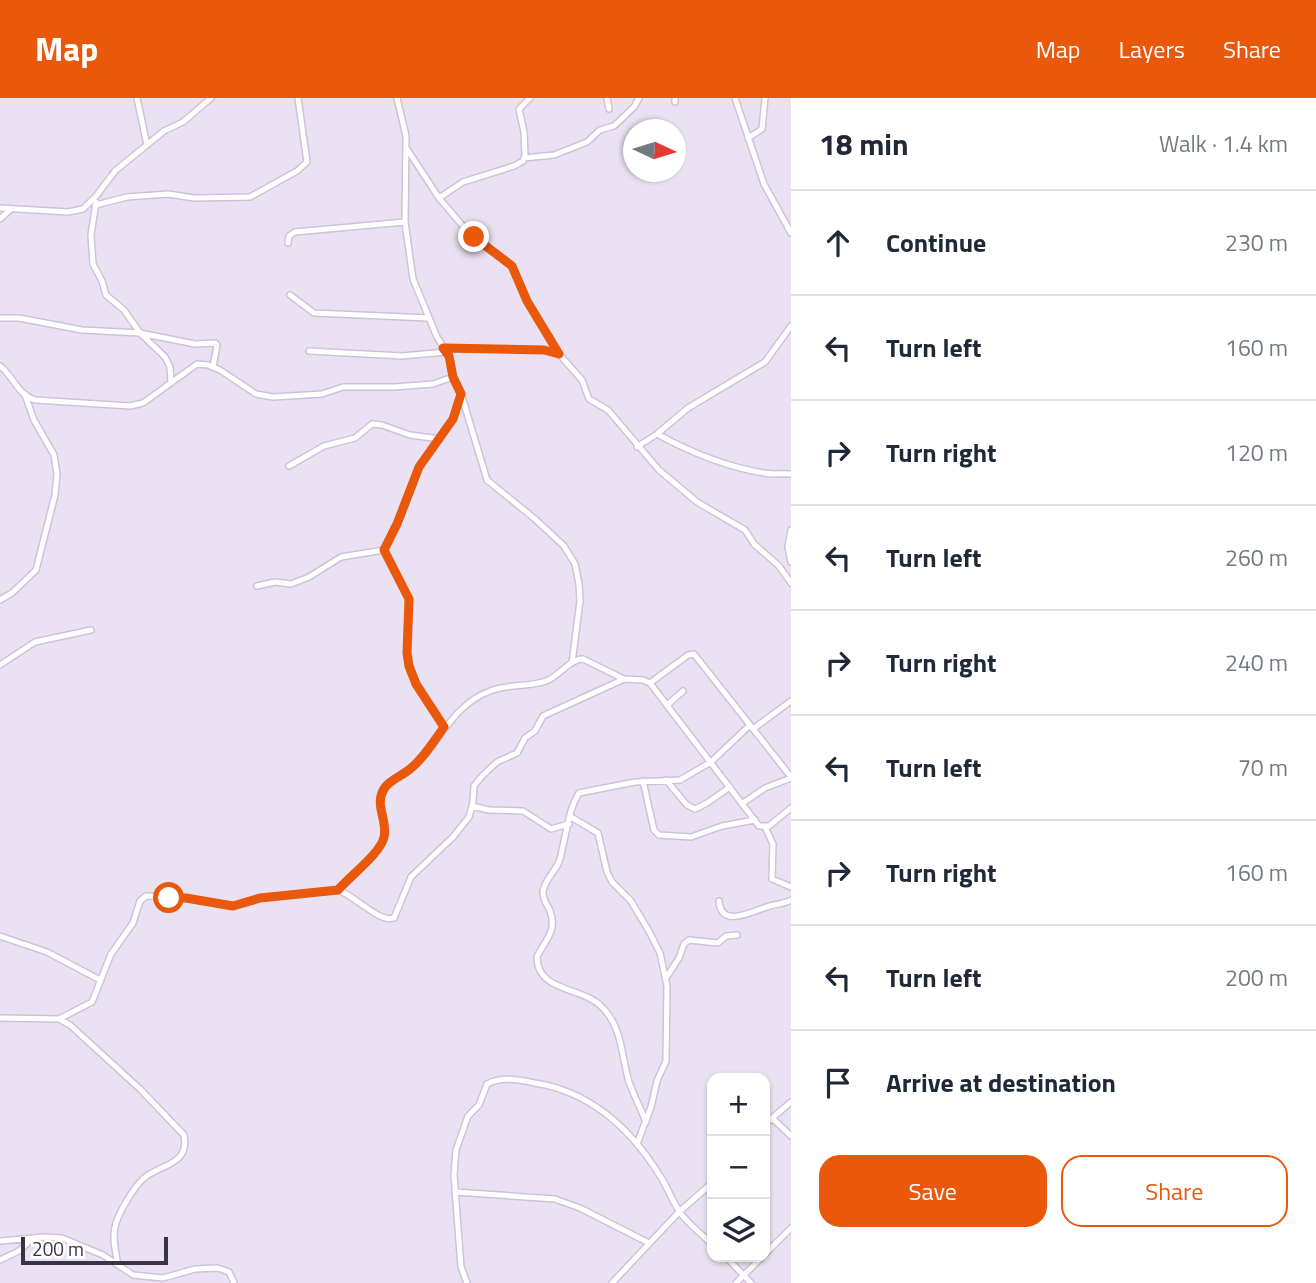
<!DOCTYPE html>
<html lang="en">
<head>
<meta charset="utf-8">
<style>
  body { margin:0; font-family:"Titillium Web",sans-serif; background:#f6f6f7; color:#1f2937 }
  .controls { position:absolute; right:21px; bottom:21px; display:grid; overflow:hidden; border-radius:14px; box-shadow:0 2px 5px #0004 }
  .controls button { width:63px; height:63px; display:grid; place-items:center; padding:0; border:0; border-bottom:2px solid #e0e1e3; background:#fff; color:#1f2937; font:35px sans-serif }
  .compass { position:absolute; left:623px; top:21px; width:63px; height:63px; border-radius:50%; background:#fff; box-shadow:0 2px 5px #0004; rotate:94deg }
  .scale { position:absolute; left:21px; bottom:18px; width:147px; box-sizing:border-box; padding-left:7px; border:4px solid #3a3343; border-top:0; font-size:19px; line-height:24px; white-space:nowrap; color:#3a3343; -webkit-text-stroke:5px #fff; paint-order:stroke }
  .stop { position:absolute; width:21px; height:21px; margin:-16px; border:5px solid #ea580c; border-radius:50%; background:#fff }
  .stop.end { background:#ea580c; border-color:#fff; box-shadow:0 2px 7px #0008 }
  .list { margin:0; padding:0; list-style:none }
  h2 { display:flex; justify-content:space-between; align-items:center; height:91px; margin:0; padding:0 28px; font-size:30px }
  h2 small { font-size:23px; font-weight:400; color:#747a83 }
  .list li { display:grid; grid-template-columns:46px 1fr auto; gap:21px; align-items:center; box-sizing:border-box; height:105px; padding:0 28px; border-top:2px solid #e0e1e3 }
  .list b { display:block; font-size:26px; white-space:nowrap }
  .list em { font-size:23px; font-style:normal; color:#747a83 }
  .actions { display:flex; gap:14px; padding:21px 28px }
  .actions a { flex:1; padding:16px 0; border:2px solid #ea580c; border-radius:21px; text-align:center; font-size:24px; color:#ea580c }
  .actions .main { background:#ea580c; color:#fff }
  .icon { flex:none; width:38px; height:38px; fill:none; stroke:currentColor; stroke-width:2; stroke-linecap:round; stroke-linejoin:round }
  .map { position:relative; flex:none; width:791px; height:1185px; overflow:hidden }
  header { display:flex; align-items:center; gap:42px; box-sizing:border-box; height:98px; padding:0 35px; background:#ea580c; color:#fff }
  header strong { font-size:33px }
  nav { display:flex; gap:38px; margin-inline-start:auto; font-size:24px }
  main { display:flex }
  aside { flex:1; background:#fff }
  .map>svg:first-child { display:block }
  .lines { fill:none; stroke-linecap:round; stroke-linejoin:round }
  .minor-casing { stroke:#cec2db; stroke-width:8 }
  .minor { stroke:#fff; stroke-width:5 }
  .route { stroke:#ea580c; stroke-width:9 }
</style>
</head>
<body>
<header>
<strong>Map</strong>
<nav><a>Map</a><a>Layers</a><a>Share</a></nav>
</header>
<main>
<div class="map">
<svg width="791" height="1185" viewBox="0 0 791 1185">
  <rect width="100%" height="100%" fill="#eae2f2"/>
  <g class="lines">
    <!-- minor casing -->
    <g class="minor-casing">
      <path id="minor" d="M 137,0 L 147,47
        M 397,0 L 406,38 L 405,124 L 413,181 L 437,239 L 449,258 L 453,279 L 460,292 L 487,382 L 535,421 L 564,448 L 575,466 L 579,486 L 580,503 L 572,565
        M 607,0 L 609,11
        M 675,0 L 675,4
        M 735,0 L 764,86 L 791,135
        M 748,40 L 762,31 L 765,0
        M 407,51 L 439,100 L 467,133 L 512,168 L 527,203 L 559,256
        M 524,60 L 554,57 L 587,44 L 600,32 L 614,28 L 634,9 L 639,0
        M 439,100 L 463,84 L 514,68 L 523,63 L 525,57 L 524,34 L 519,11 L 530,0
        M 96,104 L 91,137 L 93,166 L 102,183 L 106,197 L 124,212 L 140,235 L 165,259 L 170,269 L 171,284
        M 96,107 L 127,99 L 168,96 L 194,100 L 250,99 L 297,73 L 307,64 L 298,0
        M 0,110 L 68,114 L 83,111 L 97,97 L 115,73 L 164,33 L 183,24 L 211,0
        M 0,121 L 11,111
        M 288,145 L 289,138 L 295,134 L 405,124
        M 290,197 L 314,215 L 428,220
        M 0,220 L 19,220 L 82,232 L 140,235 L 195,246 L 215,245 L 217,247 L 213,269
        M 443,250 L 544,252 L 559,256 L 582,282 L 589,301 L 608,312 L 659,372 L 697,404 L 745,432 L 754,446 L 779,468 L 791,485
        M 309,253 L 402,258 L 446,254
        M 0,268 C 14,279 17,296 35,302 L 130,308 L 143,305 L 197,266 L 208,267 L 220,272 L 256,296 L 273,299 L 322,296 L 343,289 L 394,289 L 433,286 L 453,279
        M 657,336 C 690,354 726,369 764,375 C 773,377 782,375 791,376
        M 637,349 L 657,336 L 688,310 L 765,264 L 791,228
        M 289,368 L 324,348 L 355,340 L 372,326 L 382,327 L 410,337 L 440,341
        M 791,432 L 788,449 L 791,464
        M 384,452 L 409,501 L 407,555 L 409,568 L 416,586 L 445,629
        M 257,488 L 275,484 L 291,486 L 309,479 L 341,459 L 384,452 L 400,419 L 419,369 L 453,321 L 461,296
        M 0,502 L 12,495 L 36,472 L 55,397 L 57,376 L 54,357 L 34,322 L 25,297
        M 0,567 L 35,544 L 91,532
        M 650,585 L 759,728 L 769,728 L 791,710
        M 667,607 L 683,593
        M 753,631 L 791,603
        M 666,682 L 687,707 L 695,711 L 707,705 L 730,689
        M 643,683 L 654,732 L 659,737 L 691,739 L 722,728 L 755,722
        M 743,705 L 765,690 L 791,680
        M 472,708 L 489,712 L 523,713 L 551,731 L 569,726
        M 571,719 L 598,735 L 607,774 L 612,784 L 631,803 L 650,835 L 660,855 L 667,888 L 666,963 L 657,983 L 651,1009 L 637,1046
        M 765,729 L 773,746 L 772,781 L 791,789
        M 338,792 C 350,779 385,751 385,735 C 384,721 376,708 382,693 C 387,682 402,678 411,671 C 439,646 452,607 490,593 C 507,586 525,589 543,584 C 558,581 568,561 583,561 L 624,581 L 643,582 L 650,585 L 688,557 L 694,556 L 791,679
        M 719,803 C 721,832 754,812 770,808 C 777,806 784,806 791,802
        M 0,838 L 47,854 L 100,882
        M 666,880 L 679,860 L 684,846 L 689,842 L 718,845 L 726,838 L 737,837
        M 0,920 L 59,921 L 70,927 L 140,991 L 184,1037 C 190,1068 159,1066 143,1081 C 134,1089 117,1117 115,1129 C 112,1141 116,1155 118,1167
        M 59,921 L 92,904 L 111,856 L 133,825 L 140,803 L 146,798 L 186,800 L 233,808 L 260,800 L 338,792 C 354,797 379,825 394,820 L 411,779 L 453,739 L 469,719 L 473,704 L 474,688 L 482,678 L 497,664 L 517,655 L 525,640 L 535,633 L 543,618 L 624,581
        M 773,1021 L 791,1038
        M 646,1024 C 641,1011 634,998 629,984 C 621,958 623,929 601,908 C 582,889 537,894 537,859 C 544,843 558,833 550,813 C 547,806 542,801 543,793 C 545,781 555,774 559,764 C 566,742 567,714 579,695 L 635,684 L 680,682 L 711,664 L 750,627
        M 765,1026 L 791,1004
        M 455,1094 L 555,1101 L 580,1110 L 649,1145
        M 0,1143 L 44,1139 L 62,1140 L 103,1157 L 133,1177 L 163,1180 L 195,1171 L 218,1170 L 229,1174 L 234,1185
        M 765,1156 L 791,1130
        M 726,1159 L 751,1185
        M 0,1162 L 19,1153 L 32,1141
        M 467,1185 L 461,1169 L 460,1156 L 454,1077 L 456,1052 L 468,1018 L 479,1007 L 487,986 C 502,978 519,982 535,985 C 592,994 631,1031 660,1078 C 668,1090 673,1105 681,1116 C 690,1127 702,1137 712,1146
        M 612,1185 L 679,1114 L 712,1085
        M 736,1185 L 762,1159"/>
    </g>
    <!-- minor -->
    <use href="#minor" class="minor"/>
  </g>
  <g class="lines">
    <!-- route -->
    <path class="route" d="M 169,800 L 186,800 L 233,808 L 260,800 L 338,792 C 350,778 381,755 384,739 C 388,722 374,707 384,691 C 389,682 402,678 410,671 C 424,660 434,643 444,629 L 416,586 L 409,568 L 407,555 L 409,501 L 384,452 L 397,426 L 419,369 L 453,321 L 461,296 L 453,279 L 449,258 L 443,250 L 544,252 L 559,256 L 527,203 L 512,168 L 474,139"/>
  </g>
</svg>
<div class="controls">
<button>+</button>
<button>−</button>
<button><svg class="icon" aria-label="layers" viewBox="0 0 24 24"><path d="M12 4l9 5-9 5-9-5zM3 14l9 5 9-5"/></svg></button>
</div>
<svg class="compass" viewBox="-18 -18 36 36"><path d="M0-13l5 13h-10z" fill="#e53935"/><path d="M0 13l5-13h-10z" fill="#747a83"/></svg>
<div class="scale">200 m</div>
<div class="stop" style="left:169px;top:800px"></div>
<div class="stop end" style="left:474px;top:139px"></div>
</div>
<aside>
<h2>18 min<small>Walk · 1.4 km</small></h2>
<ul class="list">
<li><svg class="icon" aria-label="ahead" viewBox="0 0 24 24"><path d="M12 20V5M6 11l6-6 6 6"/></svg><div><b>Continue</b></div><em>230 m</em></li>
<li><svg class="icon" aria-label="left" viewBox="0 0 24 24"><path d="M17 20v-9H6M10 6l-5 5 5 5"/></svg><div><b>Turn left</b></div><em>160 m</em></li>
<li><svg class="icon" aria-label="right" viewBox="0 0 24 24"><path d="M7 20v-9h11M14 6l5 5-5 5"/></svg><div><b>Turn right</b></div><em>120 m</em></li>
<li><svg class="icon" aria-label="left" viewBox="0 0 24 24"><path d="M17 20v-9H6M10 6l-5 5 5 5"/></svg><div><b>Turn left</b></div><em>260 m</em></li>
<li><svg class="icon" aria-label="right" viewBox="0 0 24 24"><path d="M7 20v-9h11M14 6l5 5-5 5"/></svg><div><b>Turn right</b></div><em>240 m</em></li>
<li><svg class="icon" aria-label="left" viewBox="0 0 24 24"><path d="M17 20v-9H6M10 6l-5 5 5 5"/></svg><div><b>Turn left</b></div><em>70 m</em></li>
<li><svg class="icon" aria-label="right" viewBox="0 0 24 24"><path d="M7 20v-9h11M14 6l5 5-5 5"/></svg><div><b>Turn right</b></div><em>160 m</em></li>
<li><svg class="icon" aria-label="left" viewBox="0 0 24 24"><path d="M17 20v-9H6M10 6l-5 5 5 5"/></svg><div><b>Turn left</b></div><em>200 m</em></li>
<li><svg class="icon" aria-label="arrive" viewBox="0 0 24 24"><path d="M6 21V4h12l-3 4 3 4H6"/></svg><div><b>Arrive at destination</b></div></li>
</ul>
<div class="actions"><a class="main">Save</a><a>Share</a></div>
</aside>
</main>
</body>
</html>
